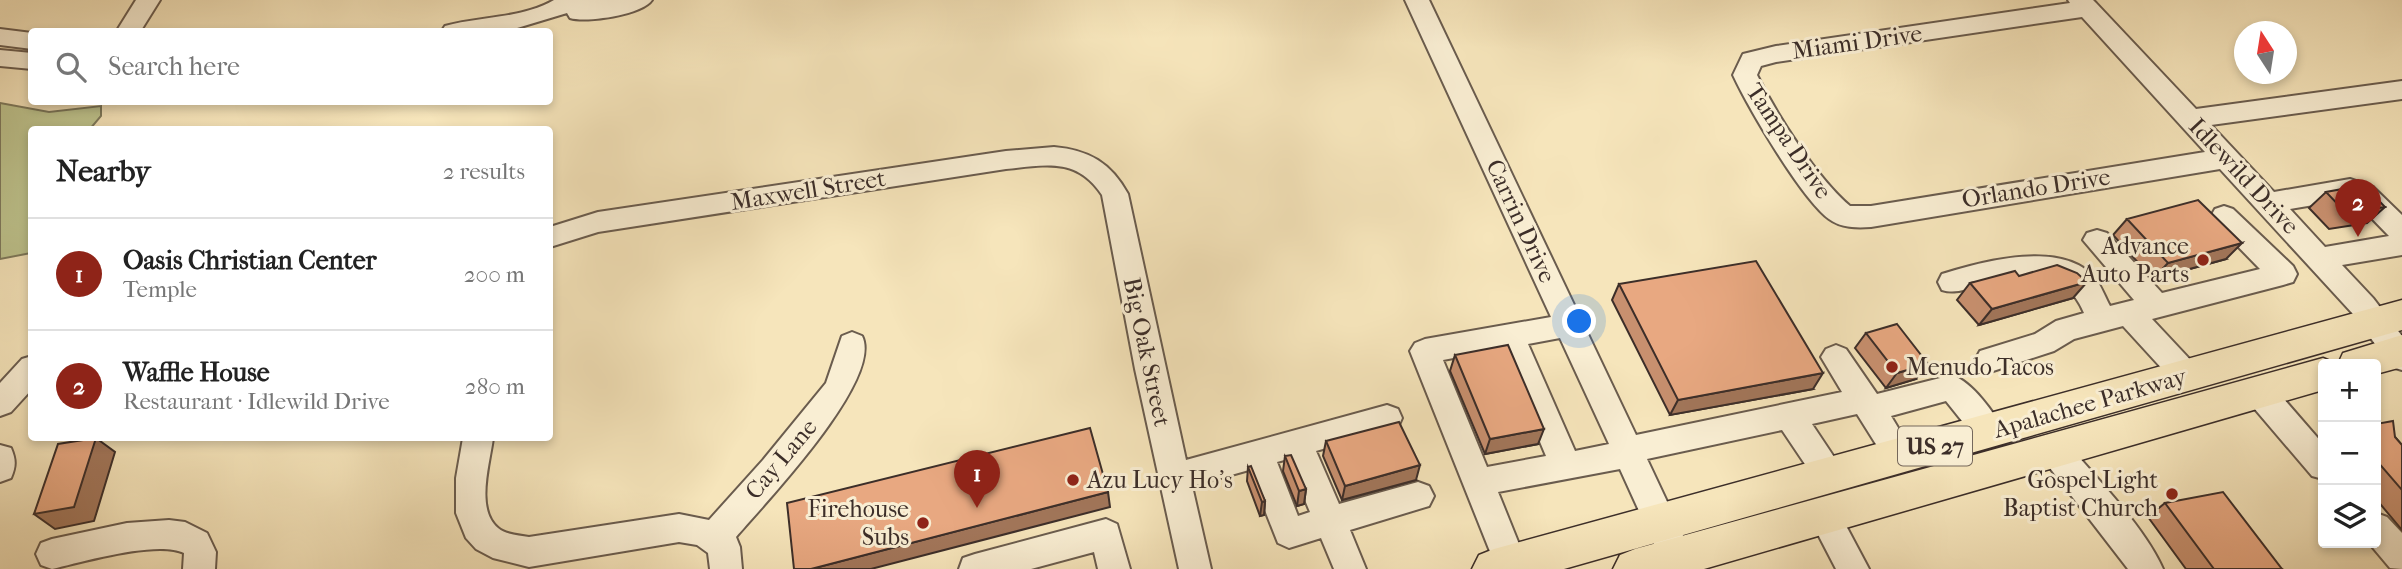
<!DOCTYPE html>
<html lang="en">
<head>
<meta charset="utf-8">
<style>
  body { margin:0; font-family:"IM FELL French Canon",serif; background:#f2f2f2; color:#222 }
  .controls { position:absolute; right:21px; bottom:21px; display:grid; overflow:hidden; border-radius:7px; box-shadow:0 4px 10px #0003 }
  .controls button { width:63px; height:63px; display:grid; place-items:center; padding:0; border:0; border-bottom:2px solid #e0e0e0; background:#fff; color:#222; font:35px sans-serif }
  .compass { position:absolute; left:2234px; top:21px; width:63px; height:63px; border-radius:50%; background:#fff; box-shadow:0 4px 10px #0003; rotate:348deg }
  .you { position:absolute; left:1580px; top:322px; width:24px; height:24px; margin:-18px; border:5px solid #fff; border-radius:50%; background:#1a73e8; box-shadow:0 0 0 10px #1a73e833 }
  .badge { display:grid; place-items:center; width:46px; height:46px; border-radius:50%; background:#8f2418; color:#fff; font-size:23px; font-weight:700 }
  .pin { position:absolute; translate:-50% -58px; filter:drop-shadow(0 2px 4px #0008) }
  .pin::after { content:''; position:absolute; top:37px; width:24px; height:21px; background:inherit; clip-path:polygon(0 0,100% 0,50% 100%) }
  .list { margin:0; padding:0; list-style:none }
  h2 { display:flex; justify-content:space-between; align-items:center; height:91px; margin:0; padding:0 28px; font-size:30px }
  h2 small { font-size:23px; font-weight:400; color:#767676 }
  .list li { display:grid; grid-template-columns:46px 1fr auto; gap:21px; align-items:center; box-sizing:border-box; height:112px; padding:0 28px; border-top:2px solid #e0e0e0 }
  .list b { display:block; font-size:26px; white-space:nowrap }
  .list p { margin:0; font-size:23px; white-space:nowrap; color:#767676 }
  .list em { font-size:23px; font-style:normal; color:#767676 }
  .icon { flex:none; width:38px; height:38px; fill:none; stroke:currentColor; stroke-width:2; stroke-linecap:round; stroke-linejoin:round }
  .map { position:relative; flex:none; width:2402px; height:569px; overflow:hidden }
  .search { position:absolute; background:#fff; box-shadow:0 4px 10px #0003; left:28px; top:28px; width:525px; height:77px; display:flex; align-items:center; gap:18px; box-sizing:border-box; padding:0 24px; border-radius:7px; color:#767676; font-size:26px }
  .panel { position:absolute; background:#fff; box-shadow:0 4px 10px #0003; left:28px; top:126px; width:525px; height:315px; border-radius:7px }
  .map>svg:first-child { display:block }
  .green { fill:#bec48e; stroke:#7d795c; stroke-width:2 }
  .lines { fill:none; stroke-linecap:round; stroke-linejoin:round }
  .minor-casing { stroke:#6a5c4e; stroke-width:4 }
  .major-casing { stroke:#3c2e29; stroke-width:3 }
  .minor { fill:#f9eed3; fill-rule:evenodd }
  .major { fill:#f6e5bb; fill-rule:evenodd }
  .wall { fill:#c8906f; stroke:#3c2e29; stroke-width:2 }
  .shaded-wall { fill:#a2765a; stroke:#3c2e29; stroke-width:2 }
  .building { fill:#e8a881; stroke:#3c2e29; stroke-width:2 }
  .poi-dot { fill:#8f2418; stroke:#f9eed3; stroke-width:2.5 }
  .labels { text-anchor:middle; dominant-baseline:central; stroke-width:6; stroke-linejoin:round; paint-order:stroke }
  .shield { fill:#f9eed3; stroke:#75685c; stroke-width:2 }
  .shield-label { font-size:23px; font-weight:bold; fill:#3c2e29 }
  .street-label { font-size:24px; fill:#3c2e29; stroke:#f9eed3 }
  .poi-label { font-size:24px; fill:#3c2e29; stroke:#f9eed3; text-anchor:end }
</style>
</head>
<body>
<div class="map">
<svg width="2402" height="569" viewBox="0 0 2402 569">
  <rect width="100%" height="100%" fill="#f6e5bb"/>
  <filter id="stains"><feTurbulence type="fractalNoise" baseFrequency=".00286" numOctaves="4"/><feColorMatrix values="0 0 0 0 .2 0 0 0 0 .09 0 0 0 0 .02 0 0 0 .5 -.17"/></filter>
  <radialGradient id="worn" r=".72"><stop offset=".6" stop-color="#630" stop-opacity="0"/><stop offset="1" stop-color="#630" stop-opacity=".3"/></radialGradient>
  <!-- green -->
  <path class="green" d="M 0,103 L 49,112 L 101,106 L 101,116 L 90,129 L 32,130 L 31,253 L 0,259 Z"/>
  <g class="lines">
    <!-- minor casing -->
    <g class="minor-casing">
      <path id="minor" d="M 136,0 L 160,0 L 140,32 L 116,32 Z
        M 554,0 L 652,0 C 642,15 586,23 570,18 L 567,13 L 504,32 L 441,32 L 445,26 C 481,16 521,19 554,0 Z
        M 1405,0 L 1429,0 L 1636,435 L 1842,392 L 1821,357 L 1826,349 L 1836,345 L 1846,349 L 1877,394 L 1952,375 C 1972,382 1995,413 2004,432 L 2000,441 L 1989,445 L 1978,441 L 1946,401 L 1891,416 L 1915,456 L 1911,465 L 1900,469 L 1889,465 L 1857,414 L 1812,424 L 1846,475 L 1841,485 L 1830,489 L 1819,485 L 1782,430 L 1647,459 L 1693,557 L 1689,568 L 1665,568 L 1620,469 L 1498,492 L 1527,564 L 1525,569 L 1497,569 L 1410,351 L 1415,343 L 1425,339 L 1551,317 ZM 1560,338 L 1609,444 L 1575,451 L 1528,344 ZM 1501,349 L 1546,456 L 1487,467 L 1443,360 Z
        M 2068,0 L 2093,0 L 2096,3 L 2196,109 L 2402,81 L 2402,99 L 2211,125 L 2274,192 L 2350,179 L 2373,187 L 2402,215 L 2402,255 L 2342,265 L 2373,298 L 2402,336 L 2402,370 L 2392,367 L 2353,314 L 2220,169 L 1871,227 C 1857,228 1841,228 1829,219 C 1801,198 1749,109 1733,75 L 1743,54 L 1776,46 L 2070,3 ZM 2082,17 L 2205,152 L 1871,206 L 1850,206 C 1816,177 1777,115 1757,75 L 1761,66 L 1776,62 ZM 2349,199 L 2355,201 L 2389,236 L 2325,247 L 2290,209 Z
        M 0,29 L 32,33 L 32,49 L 0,45 Z
        M 0,50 L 32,53 L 32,69 L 0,66 Z
        M 1054,147 C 1089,150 1111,163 1128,194 L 1186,460 L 1387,405 L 1398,409 L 1402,418 L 1398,427 L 1316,451 L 1339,504 L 1418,482 L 1429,486 L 1434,496 L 1429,506 L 1350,530 L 1366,569 L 1334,569 L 1321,538 L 1289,548 L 1278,543 L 1249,470 L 1192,486 L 1211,569 L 1179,569 L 1135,369 L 1102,195 C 1077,157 1046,165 1006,169 L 598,232 L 550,247 L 550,227 L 598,212 L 1006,151 ZM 1288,459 L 1310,512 L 1298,516 L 1277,462 Z
        M 2224,206 L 2233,209 L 2293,266 L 2297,274 L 2293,282 L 2283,285 L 2152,319 L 2197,367 L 2202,376 L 2197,385 L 2187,388 L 2177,385 L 2123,326 L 2074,339 L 2054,351 L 1990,372 L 1980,369 L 1975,360 L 1980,351 L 2035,334 L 2056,321 L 2084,313 C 2064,265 2022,276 1980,286 C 1966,289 1955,294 1942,290 L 1938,282 L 1942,274 C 1983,261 2061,240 2094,277 C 2101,285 2105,297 2110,306 L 2134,300 L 2083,240 L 2087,233 L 2097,230 L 2107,233 L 2162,293 L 2260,269 L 2215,223 L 2211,216 L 2215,209 Z
        M 852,332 L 862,336 C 884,379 765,503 736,537 L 740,547 L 742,569 L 710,569 L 708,553 L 697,545 L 679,542 L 529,567 L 493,558 L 476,549 L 466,538 L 456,513 L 456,478 L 463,438 L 493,438 C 490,463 475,509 498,528 C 506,535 519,535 529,537 L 679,514 L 709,520 L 763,460 L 826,383 L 842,336 Z
        M 32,356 L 32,389 L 11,412 L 0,416 L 0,383 L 22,359 Z
        M 2259,379 L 2270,383 L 2323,444 L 2323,479 L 2312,476 L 2248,401 L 2244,392 L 2248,383 Z
        M 2054,437 L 2065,441 C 2096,478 2144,526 2163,569 L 2128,569 L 2043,459 L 2039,450 L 2043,441 Z
        M 0,445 L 11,448 C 16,460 16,466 11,478 L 0,482 Z
        M 1824,501 L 1835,505 L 1869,569 L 1836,569 L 1808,515 L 1813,505 Z
        M 2376,513 L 2387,517 L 2402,533 L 2402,569 L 2390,568 L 2369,543 L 2376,543 Z
        M 1106,519 L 1117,524 L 1130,569 L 1098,569 L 1094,552 L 1031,569 L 959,569 L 963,558 L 975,554 Z
        M 169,520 L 185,522 L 207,533 L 216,552 L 215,569 L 183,569 L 184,553 C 157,540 82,562 52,569 L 41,565 L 36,554 L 41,543 L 52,539 L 127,523 Z"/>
    </g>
    <!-- major casing -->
    <g class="major-casing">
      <path id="major" d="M 2402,300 L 2402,330 L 1564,569 L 1472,569 L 1479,555 L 1494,549 Z
        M 2402,335 L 2402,367 L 2376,374 L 2376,364 L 2338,364 L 2343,353 Z
        M 2323,358 L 2337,364 L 2323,364 L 2323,390 L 1704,569 L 1613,569 L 1620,555 L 1635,549 Z"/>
    </g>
    <!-- minor -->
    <use href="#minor" class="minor"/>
    <!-- major -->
    <use href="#major" class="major"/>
  </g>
  <!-- wall -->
  <path class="wall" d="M 2326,192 L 2385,207 L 2367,223 L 2329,229 L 2309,208 Z
    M 2127,219 L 2226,259 L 2153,279 L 2113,235 Z
    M 2019,276 L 2073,298 L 1979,325 L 1957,300 L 1970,283 Z
    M 1619,284 L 1813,389 L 1670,415 L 1612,300 Z
    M 1866,333 L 1916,379 L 1886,388 L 1855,348 Z
    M 1455,355 L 1538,444 L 1485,454 L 1450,371 Z
    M 2376,424 L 2395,437 L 2402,445 L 2402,530 L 2376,499 Z
    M 1326,441 L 1416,480 L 1342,500 L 1323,456 Z
    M 1285,456 L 1306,489 L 1304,504 L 1297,506 L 1283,471 Z
    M 1248,467 L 1265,501 L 1264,515 L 1260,516 L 1247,481 Z
    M 2165,503 L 2282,569 L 2186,569 L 2148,517 Z"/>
  <!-- shaded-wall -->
  <path class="shaded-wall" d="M 2242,243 L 2226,259 L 2153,279 L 2168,263 Z
    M 2087,282 L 2073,298 L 1979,325 L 1992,309 Z
    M 1928,364 L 1916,379 L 1886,388 L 1897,373 Z
    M 1823,373 L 1813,389 L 1670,415 L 1678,400 Z
    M 1544,429 L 1538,444 L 1485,454 L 1490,439 Z
    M 96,438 L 115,452 L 94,521 L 55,529 L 34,514 Z
    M 1420,465 L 1416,480 L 1342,500 L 1345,486 Z
    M 1306,489 L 1304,504 L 1297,506 L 1299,491 Z
    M 1108,492 L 1110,507 L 871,569 L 811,569 Z
    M 1265,501 L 1264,515 L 1260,516 L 1262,502 Z"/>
  <!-- building -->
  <path class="building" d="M 2364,185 L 2385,207 L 2346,213 L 2326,192 Z
    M 2198,200 L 2242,243 L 2168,263 L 2127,219 Z
    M 1756,261 L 1823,373 L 1678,400 L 1619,284 Z
    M 2057,265 L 2077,273 L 2087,282 L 1992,309 L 1970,283 L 2015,271 L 2019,276 Z
    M 1897,324 L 1928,364 L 1897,373 L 1866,333 Z
    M 1508,345 L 1544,429 L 1490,439 L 1455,355 Z
    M 2393,421 L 2395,437 L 2402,445 L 2402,490 L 2376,460 L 2376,424 Z
    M 1399,422 L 1420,465 L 1345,486 L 1326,441 Z
    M 1090,428 L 1108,492 L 811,569 L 794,569 L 787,503 Z
    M 96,438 L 74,507 L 34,514 L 58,444 Z
    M 1291,455 L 1306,489 L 1299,491 L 1285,456 Z
    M 1251,466 L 1265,501 L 1262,502 L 1248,467 Z
    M 2223,492 L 2282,569 L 2214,569 L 2165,503 Z"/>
  <!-- markers -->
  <g class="poi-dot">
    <circle cx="2203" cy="260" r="7"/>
    <circle cx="1892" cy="367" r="7"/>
    <circle cx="1073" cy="480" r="7"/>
    <circle cx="2172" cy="494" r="7"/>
    <circle cx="923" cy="523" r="7"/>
  </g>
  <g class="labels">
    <!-- shield labels -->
    <rect class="shield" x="1898" y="426.5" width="74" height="39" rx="5"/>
    <g class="shield-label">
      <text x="1935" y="446">US 27</text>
    </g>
    <!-- street labels -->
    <g class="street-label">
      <text transform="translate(1857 42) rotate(-8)">Miami Drive</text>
      <text transform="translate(1789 141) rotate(56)">Tampa Drive</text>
      <text transform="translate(2244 176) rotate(47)">Idlewild Drive</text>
      <text transform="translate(2036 188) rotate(-9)">Orlando Drive</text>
      <text transform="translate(808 190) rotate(-9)">Maxwell Street</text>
      <text transform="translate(1521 221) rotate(65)">Carrin Drive</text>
      <text transform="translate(1147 352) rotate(78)">Big Oak Street</text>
      <text transform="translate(2090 403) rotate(-16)">Apalachee Parkway</text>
      <text transform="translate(781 459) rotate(-50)">Cay Lane</text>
    </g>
    <!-- poi labels -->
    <g class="poi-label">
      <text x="2189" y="246">Advance<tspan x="2189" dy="28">Auto Parts</tspan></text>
      <text x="1906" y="367" text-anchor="start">Menudo Tacos</text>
      <text x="1087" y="480" text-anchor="start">Azu Lucy Ho's</text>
      <text x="2158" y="480">Gospel Light<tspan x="2158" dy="28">Baptist Church</tspan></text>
      <text x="909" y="509">Firehouse<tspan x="909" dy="28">Subs</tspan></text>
    </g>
  </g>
  <rect width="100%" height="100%" filter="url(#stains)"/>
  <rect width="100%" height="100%" fill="url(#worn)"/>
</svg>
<div class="controls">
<button>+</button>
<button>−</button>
<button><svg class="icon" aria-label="layers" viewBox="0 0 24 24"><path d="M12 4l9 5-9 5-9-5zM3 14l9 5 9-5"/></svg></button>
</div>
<svg class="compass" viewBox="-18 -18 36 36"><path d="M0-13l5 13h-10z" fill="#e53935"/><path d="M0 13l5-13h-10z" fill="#767676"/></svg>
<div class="you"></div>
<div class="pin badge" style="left:977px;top:508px">1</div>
<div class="pin badge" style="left:2358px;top:237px">2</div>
<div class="search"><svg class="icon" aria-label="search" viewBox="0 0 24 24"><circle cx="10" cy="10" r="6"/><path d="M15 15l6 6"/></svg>Search here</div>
<section class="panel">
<h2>Nearby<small>2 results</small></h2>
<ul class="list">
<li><span class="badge">1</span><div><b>Oasis Christian Center</b><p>Temple</p></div><em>200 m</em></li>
<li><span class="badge">2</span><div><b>Waffle House</b><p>Restaurant · Idlewild Drive</p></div><em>280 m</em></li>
</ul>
</section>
</div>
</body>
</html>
